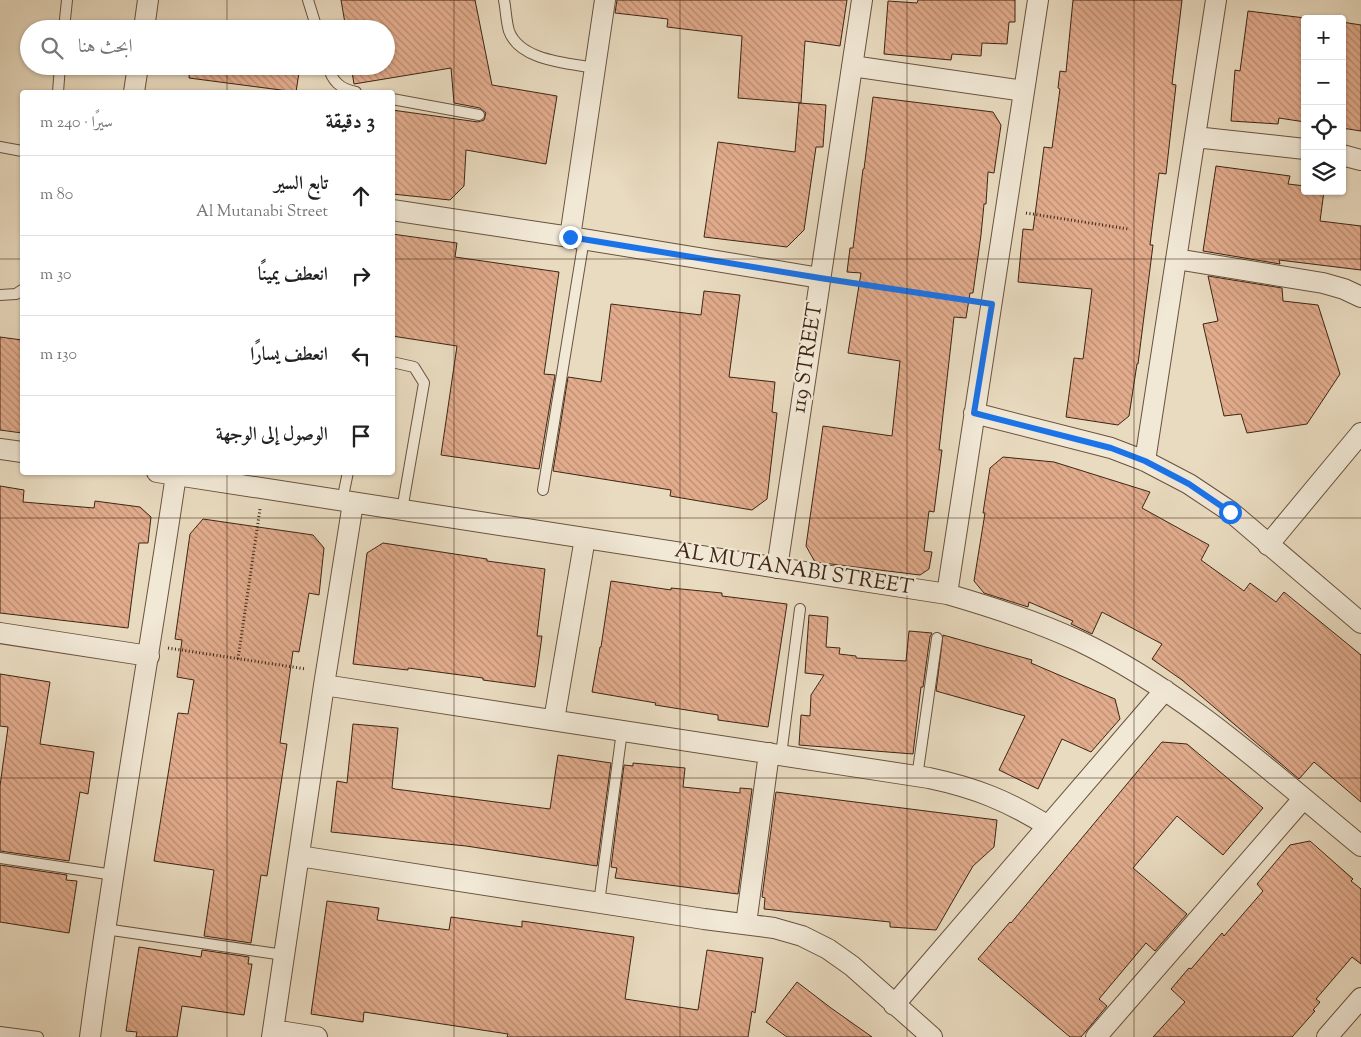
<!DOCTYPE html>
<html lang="ar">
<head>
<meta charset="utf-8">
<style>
  body { margin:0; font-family:"Sorts Mill Goudy",Amiri,serif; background:#f2f2f2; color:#222; direction:rtl }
  .controls { position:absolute; right:15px; top:15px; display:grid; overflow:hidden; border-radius:5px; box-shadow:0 1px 4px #0004 }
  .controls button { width:45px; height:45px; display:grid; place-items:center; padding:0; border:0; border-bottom:1px solid #e0e0e0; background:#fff; color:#222; font:25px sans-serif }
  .stop { position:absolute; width:15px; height:15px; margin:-11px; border:4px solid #1a73e8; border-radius:50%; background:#fff }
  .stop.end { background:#1a73e8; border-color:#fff; box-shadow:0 1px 5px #0008 }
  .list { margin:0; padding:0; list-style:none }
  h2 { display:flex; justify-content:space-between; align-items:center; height:65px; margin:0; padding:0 20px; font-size:21px }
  h2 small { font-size:16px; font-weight:400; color:#767676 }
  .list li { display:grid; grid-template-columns:32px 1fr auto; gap:15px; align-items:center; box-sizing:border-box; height:80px; padding:0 20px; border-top:1px solid #e0e0e0 }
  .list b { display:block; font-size:19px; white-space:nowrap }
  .list p { margin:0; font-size:16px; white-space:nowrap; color:#767676 }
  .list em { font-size:16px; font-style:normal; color:#767676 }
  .icon { flex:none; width:28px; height:28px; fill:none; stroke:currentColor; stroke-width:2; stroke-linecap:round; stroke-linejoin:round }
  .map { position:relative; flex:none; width:1361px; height:1037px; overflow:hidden; direction:ltr }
  .search { position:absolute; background:#fff; box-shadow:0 1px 4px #0004; left:20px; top:20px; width:375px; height:55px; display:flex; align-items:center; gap:12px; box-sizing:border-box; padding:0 18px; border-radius:28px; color:#767676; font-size:19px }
  .panel { position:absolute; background:#fff; box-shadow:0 1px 4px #0004; left:20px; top:90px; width:375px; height:385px; border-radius:5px; direction:rtl }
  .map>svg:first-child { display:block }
  .building { fill:url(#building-back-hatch); stroke:#3e2514 }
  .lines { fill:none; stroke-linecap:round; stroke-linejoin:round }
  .service-casing { stroke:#69523f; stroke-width:12 }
  .minor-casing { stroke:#69523f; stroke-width:22 }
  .path { stroke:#3e2514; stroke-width:3; stroke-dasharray:1 2.5; stroke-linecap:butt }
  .service { stroke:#f1e8d6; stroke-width:10 }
  .minor { stroke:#f1e8d6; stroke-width:20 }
  .route { stroke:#1a73e8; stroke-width:6 }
  .grid { fill:none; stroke:#3e2514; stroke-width:1; stroke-opacity:0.55 }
  .labels { text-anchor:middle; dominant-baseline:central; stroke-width:4.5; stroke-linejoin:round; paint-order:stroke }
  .street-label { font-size:21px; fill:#3e2514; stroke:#f1e8d6 }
</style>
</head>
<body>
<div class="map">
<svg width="1361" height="1037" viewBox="0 0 1361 1037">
  <defs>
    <pattern id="building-back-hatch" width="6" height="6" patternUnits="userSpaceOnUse" patternTransform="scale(1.25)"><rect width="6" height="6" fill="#e2ac8d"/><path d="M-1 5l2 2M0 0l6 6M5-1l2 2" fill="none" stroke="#b98c72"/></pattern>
  </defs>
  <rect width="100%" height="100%" fill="#e9dbc0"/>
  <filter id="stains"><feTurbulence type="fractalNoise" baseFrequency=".004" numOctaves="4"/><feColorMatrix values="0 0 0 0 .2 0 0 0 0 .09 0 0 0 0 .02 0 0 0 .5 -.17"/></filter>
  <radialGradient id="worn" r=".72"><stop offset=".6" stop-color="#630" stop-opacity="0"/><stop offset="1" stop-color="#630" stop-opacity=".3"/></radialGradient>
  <!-- building -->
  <path class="building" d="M 341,0 L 475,0 L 492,85 L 557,96 L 546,164 L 466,150 L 464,186 L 450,200 L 392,194 L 392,110 L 478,122 L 484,120 L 486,113 L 480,108 L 454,103 L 451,68 L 354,84 L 351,66 L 386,66 L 386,29 L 346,29 Z
    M 617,0 L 847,0 L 840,46 L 805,41 L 801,103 L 738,98 L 742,36 L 667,27 L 668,19 L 615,13 Z
    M 918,0 L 1015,0 L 1015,22 L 1009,22 L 1007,44 L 982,43 L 981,56 L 952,54 L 951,60 L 884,54 L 888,1 L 917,3 Z
    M 1073,0 L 1182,0 L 1172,84 L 1176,85 L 1166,174 L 1159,173 L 1150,245 L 1153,245 L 1138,364 L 1137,364 L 1129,416 L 1118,425 L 1066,417 L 1074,358 L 1083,359 L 1092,289 L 1018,282 L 1023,229 L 1033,230 L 1044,147 L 1052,148 L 1060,89 L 1058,88 L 1060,71 L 1066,72 Z
    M 1248,11 L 1305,18 L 1305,122 L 1279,118 L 1278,124 L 1231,121 L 1235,70 L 1240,71 Z
    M 1342,22 L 1361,25 L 1361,131 L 1342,128 Z
    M 190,66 L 300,66 L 296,92 L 189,78 Z
    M 873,97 L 993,112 L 1001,125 L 994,173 L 988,172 L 986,204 L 984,204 L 981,235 L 973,293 L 970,293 L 966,318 L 954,317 L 939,450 L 942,450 L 934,512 L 929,511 L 924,551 L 932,552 L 929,569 L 920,575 L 815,562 L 806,546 L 823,426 L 892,436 L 900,361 L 848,353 L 861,273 L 847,272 L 850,248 L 853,248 L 863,169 L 864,169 Z
    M 799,103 L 826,105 L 823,147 L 816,147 L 804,230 L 787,247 L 704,237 L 718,142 L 795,152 Z
    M 1216,166 L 1290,176 L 1288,184 L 1305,186 L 1305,191 L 1324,191 L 1320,221 L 1361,226 L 1361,270 L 1279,260 L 1280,264 L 1203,251 Z
    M 392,234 L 457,243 L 455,257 L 559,272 L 544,374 L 555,375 L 539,469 L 441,455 L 457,346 L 392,336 Z
    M 1208,276 L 1282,288 L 1283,301 L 1318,305 L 1340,374 L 1307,424 L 1247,433 L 1241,414 L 1224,416 L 1203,324 L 1218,321 Z
    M 704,291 L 740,295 L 729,377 L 775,382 L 772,412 L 777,413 L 767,499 L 752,510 L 670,496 L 671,490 L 553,471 L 568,377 L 601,382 L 611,304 L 701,315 Z
    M 0,337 L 22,340 L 22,433 L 0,430 Z
    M 1003,457 L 1054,462 L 1150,492 L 1142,508 L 1209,545 L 1201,560 L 1244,591 L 1250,583 L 1276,602 L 1284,592 L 1361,655 L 1361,802 L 1314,762 L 1299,779 L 1182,680 L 1152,659 L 1162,644 L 1102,612 L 1092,634 L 1071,624 L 1073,621 L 1029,602 L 1028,607 L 984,593 L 974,581 L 985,513 L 983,513 L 990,468 Z
    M 0,486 L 24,490 L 23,502 L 94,508 L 95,501 L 140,507 L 151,517 L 148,543 L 139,543 L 128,628 L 0,613 Z
    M 203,519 L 313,535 L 324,548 L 319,595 L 309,593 L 299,652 L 293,651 L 280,743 L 287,744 L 267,876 L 261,875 L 251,943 L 204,936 L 214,870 L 154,861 L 178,713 L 188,714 L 194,680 L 177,677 L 182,640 L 175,639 L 190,534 Z
    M 383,543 L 487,559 L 487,561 L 545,569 L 537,636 L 542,636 L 535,687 L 483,680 L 483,678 L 408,668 L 408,670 L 353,664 L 367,553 Z
    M 611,581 L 671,590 L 671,588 L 722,593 L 722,596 L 787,604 L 768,727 L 718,720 L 718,715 L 655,705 L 656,703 L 592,692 L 600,647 L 601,647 Z
    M 809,615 L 828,617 L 826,647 L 840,648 L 839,654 L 856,656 L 856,658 L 906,661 L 909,631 L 932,633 L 930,637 L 923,687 L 921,687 L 913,754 L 799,745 L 801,715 L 810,716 L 811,695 L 824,675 L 805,673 Z
    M 943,635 L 1032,660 L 1031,663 L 1115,699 L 1120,719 L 1091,752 L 1062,739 L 1038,789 L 999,770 L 1025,716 L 936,691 Z
    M 0,674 L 50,682 L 40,744 L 94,752 L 88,794 L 80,792 L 69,861 L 0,851 L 0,786 L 8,727 L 0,726 Z
    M 353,724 L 398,728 L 392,788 L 395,789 L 550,809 L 558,755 L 611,763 L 597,866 L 466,846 L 331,832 L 337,781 L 347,783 Z
    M 1162,742 L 1187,744 L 1263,808 L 1223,855 L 1177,816 L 1133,868 L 1187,914 L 1155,951 L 1146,943 L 1099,999 L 1107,1006 L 1081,1037 L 1070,1037 L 978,959 L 1010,922 L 1011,923 Z
    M 633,763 L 685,768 L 683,787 L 740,793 L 740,788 L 752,789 L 738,894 L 615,878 L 617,868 L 611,867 L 624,765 L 633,766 Z
    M 776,792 L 997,820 L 994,847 L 973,866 L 936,930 L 890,927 L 890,922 L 764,909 L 765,898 L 762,897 Z
    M 1310,841 L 1353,879 L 1351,881 L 1361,889 L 1361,964 L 1352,957 L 1316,999 L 1320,1002 L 1313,1010 L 1315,1011 L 1292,1037 L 1153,1037 L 1185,1002 L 1171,989 L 1189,968 L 1191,969 L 1222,933 L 1224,936 L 1263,891 L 1257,884 L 1290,845 Z
    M 0,865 L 67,875 L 66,880 L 77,881 L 69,933 L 0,922 Z
    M 327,901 L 379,908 L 377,920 L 449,930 L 451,917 L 522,927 L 522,921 L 634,937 L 625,999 L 698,1010 L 707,950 L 763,958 L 755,1013 L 752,1011 L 748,1037 L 507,1037 L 508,1034 L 364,1012 L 363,1022 L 311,1014 Z
    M 139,947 L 201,957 L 202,950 L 249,957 L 248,964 L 252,964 L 244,1015 L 182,1006 L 177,1037 L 136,1037 L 137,1032 L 126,1031 Z
    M 797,982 L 831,1008 L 872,1037 L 787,1037 L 766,1022 Z"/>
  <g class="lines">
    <!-- service casing -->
    <g class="service-casing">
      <path id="service" d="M 308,0 L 317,29
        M 504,0 C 506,10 506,21 509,31 C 520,61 568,63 595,68
        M 64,29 L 67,0
        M 328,66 C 332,81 340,89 356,92
        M 58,92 L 60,66
        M 392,99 L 479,115
        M 0,147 L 22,151
        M 0,295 L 16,294 L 22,290
        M 392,362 L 414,367 L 424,383 L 402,510
        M 543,490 L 584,239
        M 342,501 L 348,472
        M 781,755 L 800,609
        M 917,777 L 937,638
        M 0,858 L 114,875
        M 599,903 L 622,731
        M 105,929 L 284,955
        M 0,1032 L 38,1037"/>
    </g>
    <!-- minor casing -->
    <g class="minor-casing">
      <path id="minor" d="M 144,29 L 148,0
        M 852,66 L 1024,91
        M 134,92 L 138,66
        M 1195,137 L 1305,149
        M 1342,155 L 1361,160
        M 392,210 L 570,237 L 820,278
        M 570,237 L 605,0
        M 1176,259 L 1323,283 L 1344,289 L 1361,297
        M 974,413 L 1111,448 L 1145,461 L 1189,484 L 1231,512 L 1361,623
        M 0,449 L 22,452
        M 1145,461 L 1216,0
        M 157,472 L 947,594 C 992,607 1036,621 1079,641 C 1184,691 1272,773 1361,846
        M 1268,545 L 1361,433
        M 777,568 L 862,0
        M 947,594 L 1038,0
        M 0,633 L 149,656
        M 324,685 L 929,778 C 976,788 1008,801 1048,826
        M 554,720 L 585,538
        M 299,856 L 704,919 L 774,928 L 802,936 L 828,949 L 852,966 L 932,1037
        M 746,924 L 769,753
        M 894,1005 L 1165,690
        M 273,1030 L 317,1037
        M 90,1037 C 115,849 148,663 176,475
        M 272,1037 L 324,685 L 353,503
        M 1096,1037 L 1303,799
        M 1327,1037 L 1361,998"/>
    </g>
    <!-- path -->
    <path class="path" d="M 1026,213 L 1128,229
      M 841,281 L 971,301
      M 168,648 L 306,669
      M 238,659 L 260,509"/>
    <!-- service -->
    <use href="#service" class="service"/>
    <!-- minor -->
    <use href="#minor" class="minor"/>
  </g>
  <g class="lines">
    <!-- route -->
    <path class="route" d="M 570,237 L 820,278 L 992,304 L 974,413 L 1111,448 L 1145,461 L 1189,484 L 1230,512"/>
  </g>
  <!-- grid -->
  <path class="grid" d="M 227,0 L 227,29M 454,0 L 454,1037M 680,0 L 680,1037M 907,0 L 907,1037M 1134,0 L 1134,1037M 227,66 L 227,92M 0,259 L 22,259M 392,259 L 1361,259M 227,472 L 227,1037M 0,518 L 1361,518M 0,778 L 1361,778"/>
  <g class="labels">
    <!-- street labels -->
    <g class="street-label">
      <text transform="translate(808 358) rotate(-81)">119 STREET</text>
      <text transform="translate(794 570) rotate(9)">AL MUTANABI STREET</text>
    </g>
  </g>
  <rect width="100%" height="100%" filter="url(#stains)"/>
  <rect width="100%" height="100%" fill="url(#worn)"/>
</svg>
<div class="controls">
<button>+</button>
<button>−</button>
<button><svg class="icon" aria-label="locate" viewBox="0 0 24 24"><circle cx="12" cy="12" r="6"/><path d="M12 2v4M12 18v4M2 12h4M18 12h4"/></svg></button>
<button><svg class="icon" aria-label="layers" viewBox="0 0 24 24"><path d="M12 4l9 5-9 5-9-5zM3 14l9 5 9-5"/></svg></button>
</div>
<div class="stop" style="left:1230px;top:512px"></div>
<div class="stop end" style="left:570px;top:237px"></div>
<div class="search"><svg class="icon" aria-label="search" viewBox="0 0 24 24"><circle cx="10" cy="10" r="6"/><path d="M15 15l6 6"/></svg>ابحث هنا</div>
<section class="panel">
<h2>3 دقيقة<small>سيرًا · 240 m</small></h2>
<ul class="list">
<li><svg class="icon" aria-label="ahead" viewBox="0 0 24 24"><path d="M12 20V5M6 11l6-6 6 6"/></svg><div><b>تابع السير</b><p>Al Mutanabi Street</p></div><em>80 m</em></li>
<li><svg class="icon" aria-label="right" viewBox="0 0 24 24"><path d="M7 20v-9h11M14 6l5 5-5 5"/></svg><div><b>انعطف يمينًا</b></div><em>30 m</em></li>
<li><svg class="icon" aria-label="left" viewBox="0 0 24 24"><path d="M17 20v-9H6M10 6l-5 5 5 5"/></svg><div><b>انعطف يسارًا</b></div><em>130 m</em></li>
<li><svg class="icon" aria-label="arrive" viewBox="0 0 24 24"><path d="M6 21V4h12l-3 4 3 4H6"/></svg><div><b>الوصول إلى الوجهة</b></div></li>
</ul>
</section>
</div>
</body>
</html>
